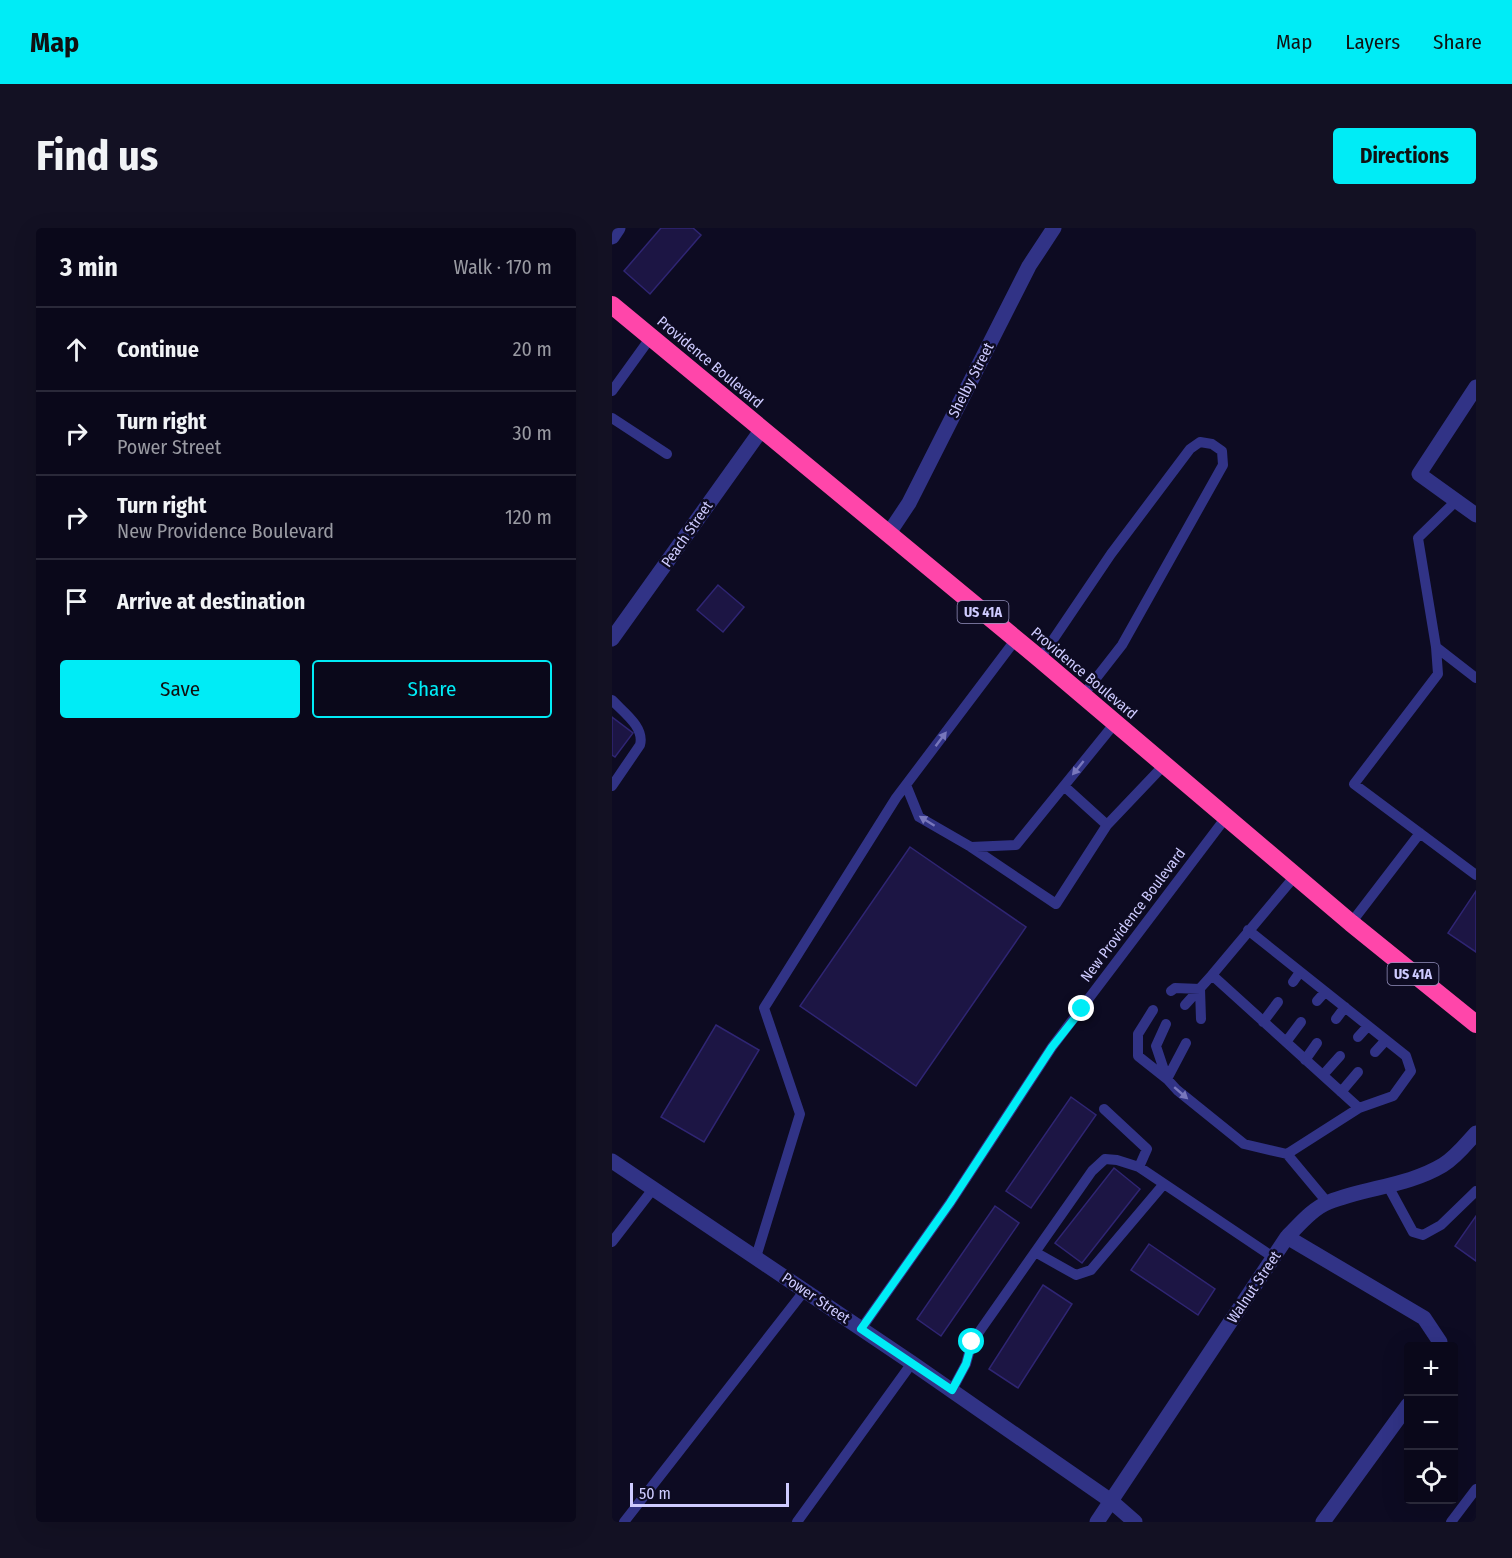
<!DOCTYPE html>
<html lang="en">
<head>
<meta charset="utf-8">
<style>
  body { margin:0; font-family:"Fira Sans Condensed",sans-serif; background:#131123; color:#f1f3f6 }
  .controls { position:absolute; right:18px; bottom:18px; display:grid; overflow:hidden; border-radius:6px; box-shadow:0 6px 24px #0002 }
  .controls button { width:54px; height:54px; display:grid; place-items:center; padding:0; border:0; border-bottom:2px solid #2a2939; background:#0a081a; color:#f1f3f6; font:30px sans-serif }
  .scale { position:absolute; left:18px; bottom:15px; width:159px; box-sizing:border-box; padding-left:6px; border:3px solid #cecbff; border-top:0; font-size:16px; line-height:21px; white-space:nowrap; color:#cecbff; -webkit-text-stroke:4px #0d0b22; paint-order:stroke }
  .stop { position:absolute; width:18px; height:18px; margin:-14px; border:4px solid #00ecf6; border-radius:50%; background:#fff }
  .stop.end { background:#00ecf6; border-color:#fff; box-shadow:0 2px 6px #0008 }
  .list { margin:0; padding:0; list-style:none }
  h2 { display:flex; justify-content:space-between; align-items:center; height:78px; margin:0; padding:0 24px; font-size:26px }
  h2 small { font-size:20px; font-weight:400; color:#999aa2 }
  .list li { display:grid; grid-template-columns:39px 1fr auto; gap:18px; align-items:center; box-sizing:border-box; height:84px; padding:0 24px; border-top:2px solid #2a2939 }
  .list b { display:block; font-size:22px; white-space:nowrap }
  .list p { margin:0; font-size:20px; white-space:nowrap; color:#999aa2 }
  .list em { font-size:20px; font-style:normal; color:#999aa2 }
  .actions { display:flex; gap:12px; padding:18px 24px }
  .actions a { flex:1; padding:14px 0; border:2px solid #00ecf6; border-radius:6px; text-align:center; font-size:21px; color:#00ecf6 }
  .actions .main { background:#00ecf6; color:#111 }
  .icon { flex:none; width:33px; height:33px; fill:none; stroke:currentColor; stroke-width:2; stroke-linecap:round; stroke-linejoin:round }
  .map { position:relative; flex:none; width:864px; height:1294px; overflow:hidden; border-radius:6px }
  header { display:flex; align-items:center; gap:36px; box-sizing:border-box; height:84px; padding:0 30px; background:#00ecf6; color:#111 }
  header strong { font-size:28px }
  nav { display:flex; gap:33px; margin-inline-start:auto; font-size:21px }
  .intro { display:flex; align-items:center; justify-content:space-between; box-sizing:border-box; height:144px; padding:0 36px }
  h1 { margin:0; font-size:42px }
  .button { padding:15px 27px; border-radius:6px; background:#00ecf6; color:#111; font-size:21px; font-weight:700 }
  main { display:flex; gap:36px; padding:0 36px }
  aside { flex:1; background:#0a081a; border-radius:6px; box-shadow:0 6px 24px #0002 }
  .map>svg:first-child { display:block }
  .building { fill:#1c1544; stroke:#2f2573; stroke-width:1.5 }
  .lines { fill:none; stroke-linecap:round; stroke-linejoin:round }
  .lane { stroke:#313386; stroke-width:10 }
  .street { stroke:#313386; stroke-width:15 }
  .highway { stroke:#ff46aa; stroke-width:18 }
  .oneway { fill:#7877bc }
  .route { stroke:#00ecf6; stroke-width:8 }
  .labels { text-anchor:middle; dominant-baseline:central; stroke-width:5; stroke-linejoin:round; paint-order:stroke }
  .shield { fill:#0d0b22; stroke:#9491bd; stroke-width:1.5 }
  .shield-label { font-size:14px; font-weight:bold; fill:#cecbff }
  .street-label { font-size:15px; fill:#cecbff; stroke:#0d0b22 }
</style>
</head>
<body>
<header>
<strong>Map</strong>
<nav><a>Map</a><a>Layers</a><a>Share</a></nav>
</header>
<div class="intro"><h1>Find us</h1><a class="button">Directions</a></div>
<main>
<aside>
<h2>3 min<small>Walk · 170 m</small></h2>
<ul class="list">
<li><svg class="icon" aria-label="ahead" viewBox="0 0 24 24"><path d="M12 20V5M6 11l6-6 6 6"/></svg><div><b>Continue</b></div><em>20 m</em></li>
<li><svg class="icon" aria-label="right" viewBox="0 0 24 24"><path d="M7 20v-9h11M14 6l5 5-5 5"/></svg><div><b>Turn right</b><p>Power Street</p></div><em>30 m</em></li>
<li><svg class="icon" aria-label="right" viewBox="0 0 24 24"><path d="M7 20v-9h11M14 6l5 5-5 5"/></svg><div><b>Turn right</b><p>New Providence Boulevard</p></div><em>120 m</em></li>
<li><svg class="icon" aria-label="arrive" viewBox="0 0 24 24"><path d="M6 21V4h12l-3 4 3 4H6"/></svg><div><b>Arrive at destination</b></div></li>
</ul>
<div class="actions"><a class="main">Save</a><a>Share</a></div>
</aside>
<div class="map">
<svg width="864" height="1294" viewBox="0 0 864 1294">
  <rect width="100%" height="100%" fill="#0d0b22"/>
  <!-- building -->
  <path class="building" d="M 49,0 L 81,0 L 89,7 L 38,66 L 12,43 Z
    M 106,357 L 132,379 L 111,404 L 85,382 Z
    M 0,489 L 21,505 L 3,529 L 0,527 Z
    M 298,619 L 414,699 L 304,858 L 188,778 Z
    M 864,663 L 864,724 L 836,705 Z
    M 104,797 L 147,822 L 92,914 L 49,889 Z
    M 459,869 L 484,887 L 419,980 L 394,963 Z
    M 502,940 L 528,961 L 470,1035 L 443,1015 Z
    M 383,978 L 407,995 L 329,1108 L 305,1091 Z
    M 864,988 L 864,1033 L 843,1018 Z
    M 537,1016 L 603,1061 L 586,1087 L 519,1042 Z
    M 431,1057 L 460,1076 L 406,1160 L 377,1141 Z"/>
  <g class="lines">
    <!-- lane -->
    <path class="lane" d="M 0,163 L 39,109
      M 0,190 L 55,226
      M 844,273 L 806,310 L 824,419 L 864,450
      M 824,419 L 826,446 L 742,556 L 864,647
      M 428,431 L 499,326 L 578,221 L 588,214 L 600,216 L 610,223 L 611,237 L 510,417 L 471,467
      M 0,472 C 11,484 33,499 28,517 L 0,558
      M 294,557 L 307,589 L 359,619 L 404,617 L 503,495
      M 452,558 L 495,597
      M 359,619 L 444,676 L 495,597 L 553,536
      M 683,648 L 600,747 L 747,880 L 675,926 L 715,974
      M 739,695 L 808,605
      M 636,702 L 794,828 L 799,843 L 781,868 L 747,880
      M 681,754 L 688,744
      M 559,763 L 563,760 L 588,761 L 589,791
      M 705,773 L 713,764
      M 573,777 L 600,747
      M 541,782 L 526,806 L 526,828 L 555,851 L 574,815
      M 724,791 L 733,779
      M 651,794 L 666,774
      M 554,796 L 544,818 L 555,851 L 565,862 L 632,916 L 675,926
      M 746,809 L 756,798
      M 674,814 L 689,794
      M 763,824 L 774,812
      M 693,832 L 705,815
      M 711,847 L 728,828
      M 729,864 L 746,844
      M 492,881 L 535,921 L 527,939
      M 776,958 L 801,1004 L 811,1007 L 829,997 L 864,963
      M 0,1014 L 41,961
      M 423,1024 L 464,1047 L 479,1042 L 551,957
      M 144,1029 L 188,886 L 152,780 L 284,570 L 404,411
      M 249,1101 L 338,975 L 440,819 L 615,588
      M 340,1162 L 354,1136 L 360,1114 L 480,943 L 493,931 L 505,932 L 527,939 L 661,1029
      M 12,1294 L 193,1062
      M 185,1294 L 300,1135
      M 839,1294 L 864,1261"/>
    <!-- street -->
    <path class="street" d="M 0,9 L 6,0
      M 864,159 L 807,246 L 864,287
      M 277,305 L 297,275 L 417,38 L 442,0
      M 0,411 L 150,201
      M 0,933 L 300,1135 L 499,1273 L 523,1294
      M 675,1009 L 812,1090 L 828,1114 L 827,1118
      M 485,1294 L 675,1009 C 687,997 701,980 717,974 C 755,959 796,958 831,937 C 844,929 854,916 864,905
      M 711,1294 L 796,1177"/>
    <!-- highway -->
    <path class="highway" d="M 0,77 L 428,431 L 739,695 L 864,796"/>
  </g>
  <!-- one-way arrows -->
  <defs><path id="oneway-solid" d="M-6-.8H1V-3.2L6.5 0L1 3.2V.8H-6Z" transform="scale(1.5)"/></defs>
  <g class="oneway">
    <use href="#oneway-solid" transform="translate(329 511) rotate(-53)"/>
    <use href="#oneway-solid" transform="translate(466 540) rotate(129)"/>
    <use href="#oneway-solid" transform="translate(315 593) rotate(-148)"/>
    <use href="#oneway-solid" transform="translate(569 865) rotate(41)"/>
  </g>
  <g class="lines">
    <!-- route -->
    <path class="route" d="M 360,1114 L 354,1136 L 340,1162 L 249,1101 L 338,975 L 440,819 L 470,781"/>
  </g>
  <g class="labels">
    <!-- shield labels -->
    <g class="shield">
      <rect x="345.5" y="373" width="51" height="22" rx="4.5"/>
      <rect x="775.5" y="735" width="51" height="22" rx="4.5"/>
    </g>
    <g class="shield-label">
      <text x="371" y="384">US 41A</text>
      <text x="801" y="746">US 41A</text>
    </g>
    <!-- street labels -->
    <g class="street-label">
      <text transform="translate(98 134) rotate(40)">Providence Boulevard</text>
      <text transform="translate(359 152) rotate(-63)">Shelby Street</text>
      <text transform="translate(75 306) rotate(-55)">Peach Street</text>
      <text transform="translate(472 445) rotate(40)">Providence Boulevard</text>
      <text transform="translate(521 687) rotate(-53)">New Providence Boulevard</text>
      <text transform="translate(642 1059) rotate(-56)">Walnut Street</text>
      <text transform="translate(204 1070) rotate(34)">Power Street</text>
    </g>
  </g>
</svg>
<div class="controls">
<button>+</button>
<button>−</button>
<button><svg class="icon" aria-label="locate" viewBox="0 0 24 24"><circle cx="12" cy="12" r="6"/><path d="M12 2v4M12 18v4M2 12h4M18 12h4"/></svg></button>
</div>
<div class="scale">50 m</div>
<div class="stop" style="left:360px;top:1114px"></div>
<div class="stop end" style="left:470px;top:781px"></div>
</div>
</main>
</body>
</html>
